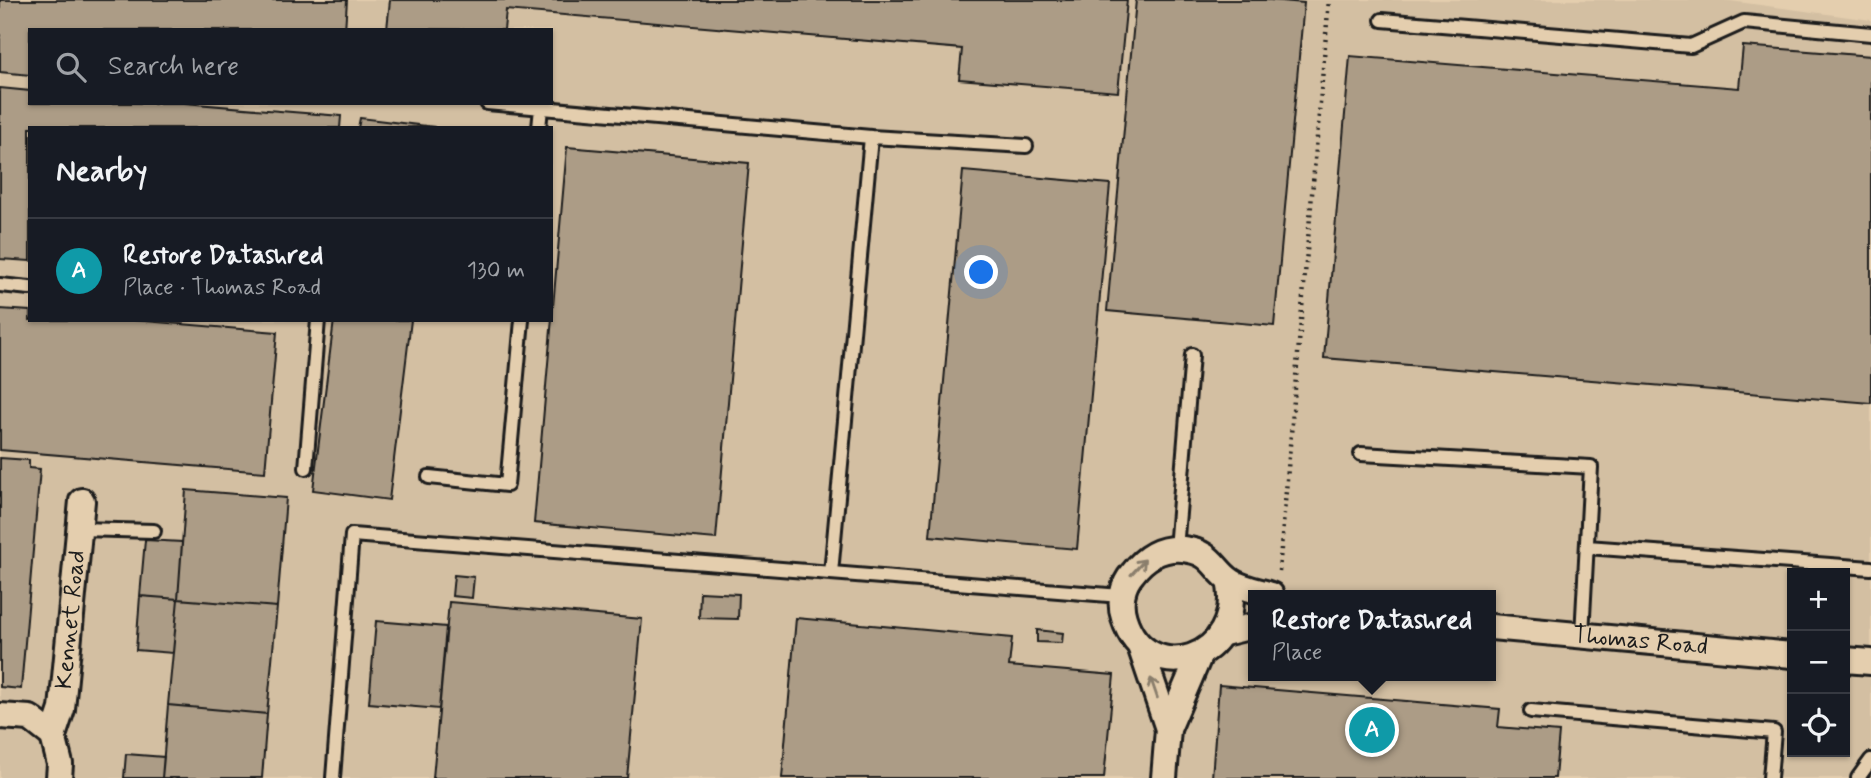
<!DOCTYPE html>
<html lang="en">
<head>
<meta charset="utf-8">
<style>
  body { margin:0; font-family:Mynerve,sans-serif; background:#20242c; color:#f1f3f6 }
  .controls { position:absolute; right:21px; bottom:21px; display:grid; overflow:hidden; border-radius:0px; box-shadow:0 2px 5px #0004 }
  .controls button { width:63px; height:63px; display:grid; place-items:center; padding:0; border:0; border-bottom:2px solid #363941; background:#171b24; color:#f1f3f6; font:35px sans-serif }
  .you { position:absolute; left:982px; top:273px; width:24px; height:24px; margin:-18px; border:5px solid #fff; border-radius:50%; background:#1a73e8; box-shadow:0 0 0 10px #1a73e833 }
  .badge { display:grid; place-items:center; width:46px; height:46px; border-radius:50%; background:#d93025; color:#fff; font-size:23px; font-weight:700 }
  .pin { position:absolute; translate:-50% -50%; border:4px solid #fff; box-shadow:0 2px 7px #0006 }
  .popup { position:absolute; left:1248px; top:590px; width:248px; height:91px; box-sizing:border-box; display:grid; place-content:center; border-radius:0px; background:#171b24; filter:drop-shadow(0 2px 5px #0005); font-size:23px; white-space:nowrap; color:#9ea1a6 }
  .popup b { font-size:26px; color:#f1f3f6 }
  .popup::after { content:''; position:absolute; left:50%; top:100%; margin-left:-14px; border:14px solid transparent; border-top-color:#171b24 }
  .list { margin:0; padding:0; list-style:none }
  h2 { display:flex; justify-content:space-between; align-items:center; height:91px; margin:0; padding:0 28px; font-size:30px }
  h2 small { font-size:23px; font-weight:400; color:#9ea1a6 }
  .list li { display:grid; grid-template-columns:46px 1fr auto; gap:21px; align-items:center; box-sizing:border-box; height:105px; padding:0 28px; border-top:2px solid #363941 }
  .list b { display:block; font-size:26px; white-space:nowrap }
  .list p { margin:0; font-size:23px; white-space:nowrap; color:#9ea1a6 }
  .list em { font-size:23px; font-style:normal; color:#9ea1a6 }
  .icon { flex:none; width:38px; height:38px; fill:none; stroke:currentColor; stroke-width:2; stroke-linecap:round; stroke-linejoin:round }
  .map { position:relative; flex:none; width:1871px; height:778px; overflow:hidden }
  .search { position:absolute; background:#171b24; box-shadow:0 2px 5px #0004; left:28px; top:28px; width:525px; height:77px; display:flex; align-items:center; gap:18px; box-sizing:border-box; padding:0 24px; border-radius:0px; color:#9ea1a6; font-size:26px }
  .panel { position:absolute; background:#171b24; box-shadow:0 2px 5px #0004; left:28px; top:126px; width:525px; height:196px; border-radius:0px }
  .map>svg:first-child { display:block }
  .built { fill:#d3bfa2; fill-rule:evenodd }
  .building { fill:#ac9c86; stroke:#1c1c1c; stroke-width:2 }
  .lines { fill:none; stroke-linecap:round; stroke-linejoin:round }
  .service-casing { stroke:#1c1c1c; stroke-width:18 }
  .minor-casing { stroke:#1c1c1c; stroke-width:30 }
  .path { stroke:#1c1c1c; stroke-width:4.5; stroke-dasharray:2 5; stroke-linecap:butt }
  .service { stroke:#e4ceae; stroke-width:12 }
  .minor { stroke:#e4ceae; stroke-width:24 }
  .oneway { stroke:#8a7e6c }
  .labels { text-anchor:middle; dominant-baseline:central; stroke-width:5; stroke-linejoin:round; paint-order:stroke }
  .street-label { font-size:24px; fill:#1c1c1c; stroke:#e4ceae }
</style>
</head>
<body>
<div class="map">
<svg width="1871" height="778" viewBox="0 0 1871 778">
  <rect width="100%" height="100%" fill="#e4ceae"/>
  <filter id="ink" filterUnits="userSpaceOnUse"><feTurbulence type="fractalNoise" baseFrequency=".0143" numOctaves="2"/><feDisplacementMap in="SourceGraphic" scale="14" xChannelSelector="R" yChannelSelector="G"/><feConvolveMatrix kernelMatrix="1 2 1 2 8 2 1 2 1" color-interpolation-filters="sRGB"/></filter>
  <g filter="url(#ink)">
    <!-- built -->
    <path class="built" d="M 0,0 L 1723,0 L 1871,20 L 1871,778 L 0,778 ZM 30,30 L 551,30 L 551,103 L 30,103 ZM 30,128 L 551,128 L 551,320 L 30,320 ZM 1792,573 L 1845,573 L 1845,752 L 1792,752 ZM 1253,595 L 1491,595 L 1491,676 L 1253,676 Z"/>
    <!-- building -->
    <path class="building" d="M 0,0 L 347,0 L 345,30 L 30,30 L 30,75 L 0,72 Z
      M 390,0 L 1127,0 L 1118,92 L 959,79 L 962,49 L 506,10 L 504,30 L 387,29 Z
      M 1136,0 L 1270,0 L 1304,3 L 1274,326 L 1107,311 Z
      M 1743,46 L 1871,56 L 1871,403 L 1324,358 L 1350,56 L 1739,88 Z
      M 0,88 L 30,91 L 30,103 L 184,103 L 341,116 L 340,128 L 30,128 L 30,261 L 0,259 Z
      M 360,118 L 435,127 L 358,128 Z
      M 567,147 L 749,163 L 716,539 L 534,523 Z
      M 963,171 L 1110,184 L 1077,549 L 930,536 Z
      M 0,309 L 30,311 L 30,320 L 133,320 L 277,332 L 265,472 L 0,450 Z
      M 334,320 L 411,320 L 389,500 L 313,490 Z
      M 0,458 L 29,460 L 29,468 L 40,469 L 21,689 L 0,687 Z
      M 186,490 L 286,498 L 277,607 L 178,599 Z
      M 145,540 L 182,542 L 178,599 L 140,596 Z
      M 454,575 L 474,577 L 472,598 L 452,596 Z
      M 700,592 L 739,594 L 738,619 L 699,618 Z
      M 140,596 L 178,599 L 173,653 L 136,650 Z
      M 178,599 L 277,607 L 267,714 L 168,705 Z
      M 449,602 L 642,619 L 627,778 L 433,778 Z
      M 796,618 L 1012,638 L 1009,666 L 1114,675 L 1104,778 L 782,778 Z
      M 376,621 L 446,627 L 439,709 L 369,703 Z
      M 1037,630 L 1063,633 L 1062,643 L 1037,642 Z
      M 1219,685 L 1500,709 L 1498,727 L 1559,732 L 1555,778 L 1212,778 Z
      M 168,705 L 267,714 L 262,778 L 162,778 Z
      M 126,754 L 164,757 L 162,778 L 124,778 Z"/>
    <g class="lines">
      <!-- service casing -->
      <g class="service-casing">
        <path id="service" d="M 1382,20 L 1691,46 L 1744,22 L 1871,34
          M 487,103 L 871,137 L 1026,146
          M 539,128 L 541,108
          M 0,285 L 30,288
          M 1361,454 L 1591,467 L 1582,635
          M 306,468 L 318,320
          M 429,477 L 507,485 L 522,320
          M 80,529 L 154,531
          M 1587,547 L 1871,568
          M 1176,549 L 1192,355
          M 831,573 L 871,137
          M 1531,711 L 1774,732 L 1770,778
          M 333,778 L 352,535 L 1121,596
          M 1858,778 L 1871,760"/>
      </g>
      <!-- minor casing -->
      <g class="minor-casing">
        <g id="minor">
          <path d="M 1229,580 C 1246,661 1147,691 1124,618 C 1119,603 1122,585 1133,573 C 1146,556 1162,547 1183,549 C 1213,552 1213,569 1231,581 C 1241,588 1259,591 1271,595"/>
          <path id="s1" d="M 1491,627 L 1792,655"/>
          <path d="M 1224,633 L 1253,626"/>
          <path d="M 1140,646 L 1168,729"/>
          <path d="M 1845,660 L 1871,662"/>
          <path d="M 0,716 L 30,718 L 53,736"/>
          <path id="s2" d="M 59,778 L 60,764 L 53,736 L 62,709 L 82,501"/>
          <path d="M 1164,778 L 1168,729 L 1200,654"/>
        </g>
      </g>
      <!-- path -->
      <path class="path" d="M 1279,571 L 1329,0"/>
      <!-- service -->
      <use href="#service" class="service"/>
      <!-- minor -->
      <use href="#minor" class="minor"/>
    </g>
    <!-- one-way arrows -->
    <defs><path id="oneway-shaft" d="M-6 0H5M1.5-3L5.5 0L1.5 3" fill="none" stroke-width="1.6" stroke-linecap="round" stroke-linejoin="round" transform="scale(1.75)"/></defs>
    <g class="oneway">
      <use href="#oneway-shaft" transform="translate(1138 567) rotate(-47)"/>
      <use href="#oneway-shaft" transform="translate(1154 688) rotate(-109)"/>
    </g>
  </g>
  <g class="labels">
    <!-- street labels -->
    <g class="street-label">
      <text stroke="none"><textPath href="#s2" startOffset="161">Kennet Road</textPath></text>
      <text stroke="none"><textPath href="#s1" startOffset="150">Thomas Road</textPath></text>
    </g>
  </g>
</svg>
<div class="controls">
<button>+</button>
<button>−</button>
<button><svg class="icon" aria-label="locate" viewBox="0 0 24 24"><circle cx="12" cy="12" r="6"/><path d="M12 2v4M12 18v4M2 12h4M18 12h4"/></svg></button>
</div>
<div class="you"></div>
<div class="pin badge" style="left:1372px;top:730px;background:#0f9aa8">A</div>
<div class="popup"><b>Restore Datashred</b>Place</div>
<div class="search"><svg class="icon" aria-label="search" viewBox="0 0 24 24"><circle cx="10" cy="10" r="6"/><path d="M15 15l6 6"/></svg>Search here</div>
<section class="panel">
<h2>Nearby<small></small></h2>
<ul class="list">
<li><span class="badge" style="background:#0f9aa8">A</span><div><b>Restore Datashred</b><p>Place · Thomas Road</p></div><em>130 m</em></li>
</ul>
</section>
</div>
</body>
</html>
